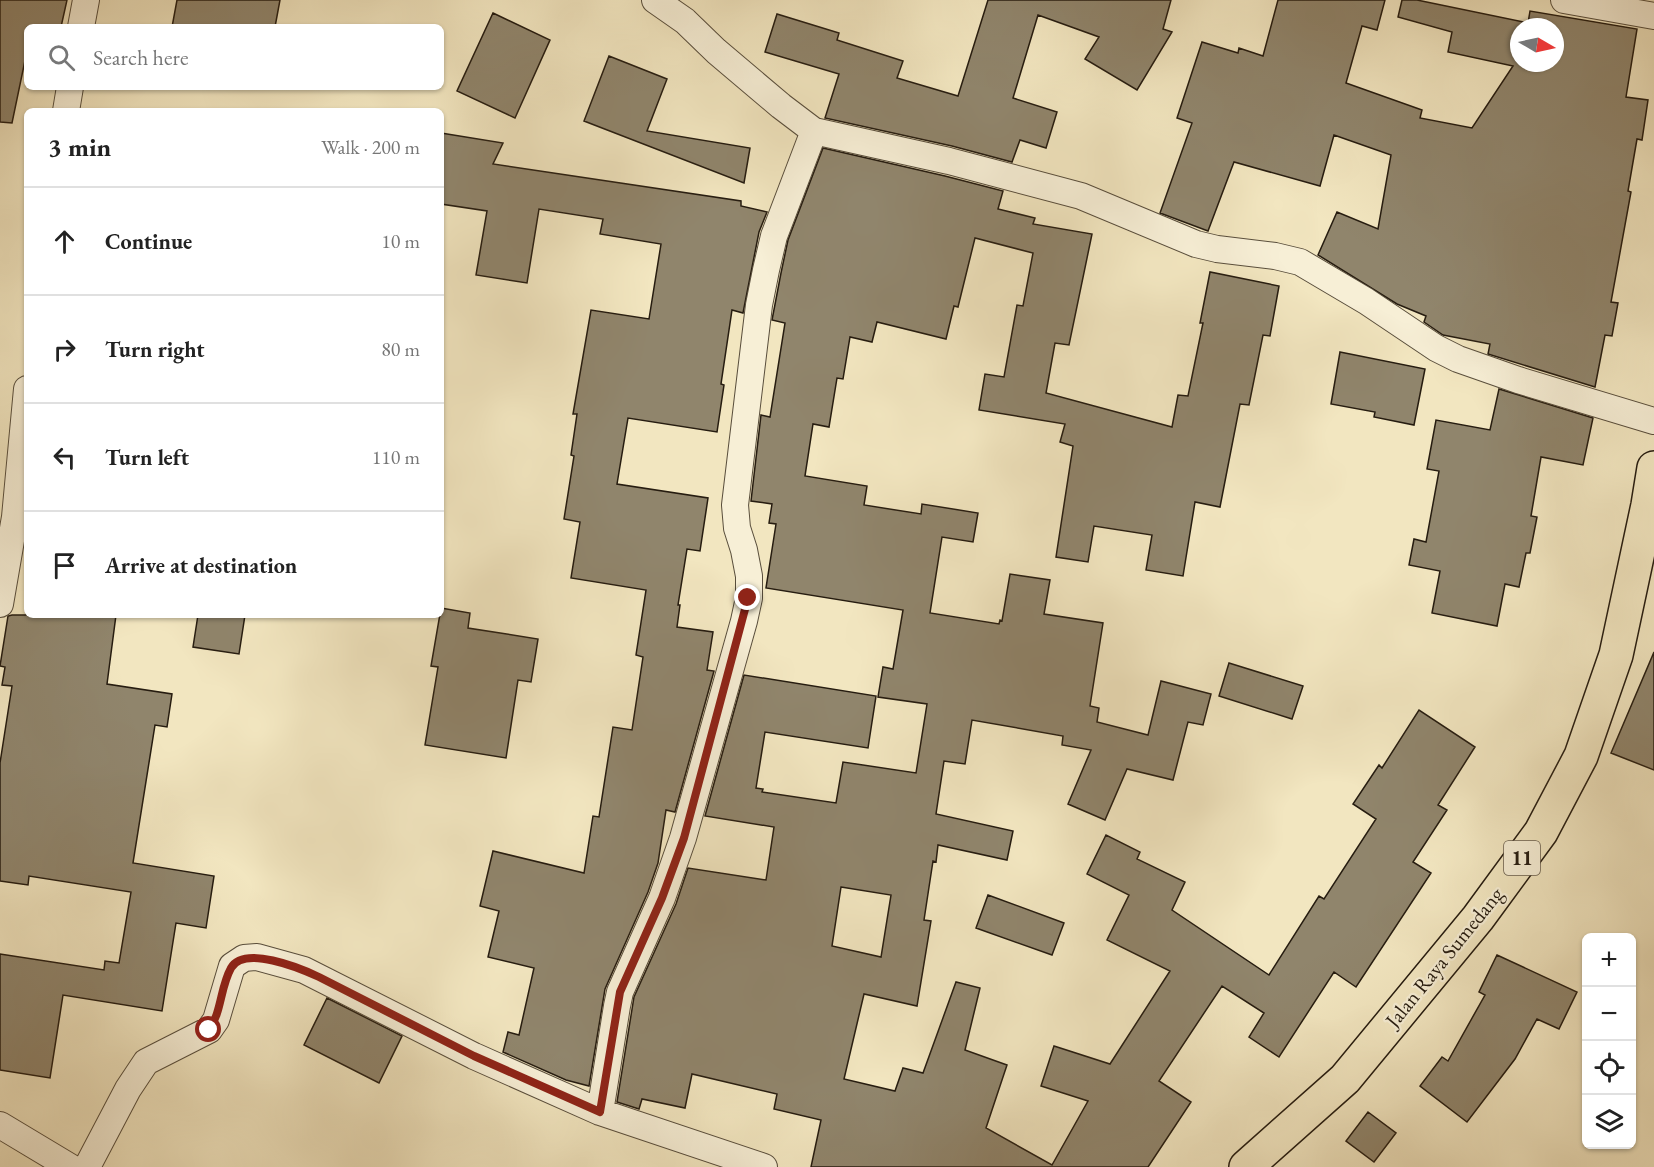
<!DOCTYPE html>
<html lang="en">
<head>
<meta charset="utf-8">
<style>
  body { margin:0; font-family:"EB Garamond",serif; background:#f6f6f6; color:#222 }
  .controls { position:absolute; right:18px; bottom:18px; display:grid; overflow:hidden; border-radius:9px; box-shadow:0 2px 4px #0004 }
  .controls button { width:54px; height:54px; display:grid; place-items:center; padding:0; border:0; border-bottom:2px solid #e0e0e0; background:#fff; color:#222; font:30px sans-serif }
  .compass { position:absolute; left:1510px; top:18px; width:54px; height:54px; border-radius:50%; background:#fff; box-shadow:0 2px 4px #0004; rotate:99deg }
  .stop { position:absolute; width:18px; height:18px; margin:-14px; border:4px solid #8f2418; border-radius:50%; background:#fff }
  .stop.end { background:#8f2418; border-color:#fff; box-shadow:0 2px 6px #0008 }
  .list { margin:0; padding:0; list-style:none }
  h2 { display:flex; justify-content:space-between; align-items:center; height:78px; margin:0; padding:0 24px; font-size:26px }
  h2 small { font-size:20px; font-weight:400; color:#767676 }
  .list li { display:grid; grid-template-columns:39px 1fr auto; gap:18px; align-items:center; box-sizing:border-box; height:108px; padding:0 24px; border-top:2px solid #e0e0e0 }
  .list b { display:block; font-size:22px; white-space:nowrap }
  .list em { font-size:20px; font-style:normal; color:#767676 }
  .icon { flex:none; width:33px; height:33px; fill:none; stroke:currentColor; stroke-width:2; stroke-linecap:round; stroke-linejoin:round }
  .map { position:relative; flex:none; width:1654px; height:1167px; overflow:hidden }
  .search { position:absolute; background:#fff; box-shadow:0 2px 4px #0004; left:24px; top:24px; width:420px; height:66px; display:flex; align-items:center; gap:15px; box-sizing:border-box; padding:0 21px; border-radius:9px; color:#767676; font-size:22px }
  .panel { position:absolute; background:#fff; box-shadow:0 2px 4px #0004; left:24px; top:108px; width:420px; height:510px; border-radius:9px }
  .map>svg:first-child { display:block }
  .building { fill:#90856c; stroke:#261c10; stroke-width:1.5; fill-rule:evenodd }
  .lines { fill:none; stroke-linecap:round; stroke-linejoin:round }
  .street-casing { stroke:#594e3c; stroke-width:28 }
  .highway-casing { stroke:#261c10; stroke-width:36 }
  .street { stroke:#f7efd6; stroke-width:26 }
  .highway { stroke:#f2e6c0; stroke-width:33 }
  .route { stroke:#8f2418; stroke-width:8 }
  .labels { text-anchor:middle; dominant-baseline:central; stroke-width:4.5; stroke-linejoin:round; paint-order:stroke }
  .shield { fill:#f7efd6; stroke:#655b4b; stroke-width:1.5 }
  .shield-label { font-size:20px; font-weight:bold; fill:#261c10 }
  .street-label { font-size:21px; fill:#261c10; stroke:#f7efd6 }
</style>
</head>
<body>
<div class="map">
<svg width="1654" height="1167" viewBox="0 0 1654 1167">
  <rect width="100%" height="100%" fill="#f2e6c0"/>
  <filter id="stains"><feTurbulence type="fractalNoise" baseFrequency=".00333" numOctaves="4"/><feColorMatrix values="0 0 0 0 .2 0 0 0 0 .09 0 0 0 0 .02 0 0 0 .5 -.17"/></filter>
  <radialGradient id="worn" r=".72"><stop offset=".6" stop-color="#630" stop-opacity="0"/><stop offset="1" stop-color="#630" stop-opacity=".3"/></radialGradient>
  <!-- building -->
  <path class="building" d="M 0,0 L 67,0 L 61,27 L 27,27 L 27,51 L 12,123 L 0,122 Z
    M 177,0 L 280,0 L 275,27 L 172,27 Z
    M 988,0 L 1171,0 L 1163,29 L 1172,32 L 1137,90 L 1085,59 L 1099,37 L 1038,15 L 1013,98 L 1057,112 L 1046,148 L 1020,140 L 1012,162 L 952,146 L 825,118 L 839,74 L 765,52 L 777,14 L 839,33 L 837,40 L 903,61 L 897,78 L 958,96 Z
    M 1278,0 L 1385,0 L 1377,30 L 1362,26 L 1346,83 L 1422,110 L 1420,118 L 1472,128 L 1513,66 L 1448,52 L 1452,32 L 1398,17 L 1402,0 L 1417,0 L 1528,23 L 1530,11 L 1637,29 L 1626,97 L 1648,100 L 1642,140 L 1637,139 L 1628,191 L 1631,192 L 1611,302 L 1618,303 L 1612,336 L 1605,335 L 1595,387 L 1488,354 L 1490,344 L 1443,335 L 1424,322 L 1426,316 L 1397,304 L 1318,255 L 1337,212 L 1378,229 L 1391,155 L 1334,135 L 1320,186 L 1234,162 L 1208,231 L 1160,213 L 1192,123 L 1177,118 L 1202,42 L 1238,53 L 1239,48 L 1263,56 ZM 1519,27 L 1555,27 L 1555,63 L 1519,63 Z
    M 493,13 L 550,40 L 515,118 L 457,91 Z
    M 609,56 L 667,79 L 647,131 L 750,148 L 744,183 L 584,121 Z
    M 441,133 L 503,143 L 493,164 L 741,201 L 741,206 L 767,212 L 759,232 L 743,313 L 732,310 L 721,384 L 724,385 L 717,432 L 628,418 L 617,484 L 708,498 L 700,551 L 687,549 L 678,605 L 680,605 L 677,627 L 713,632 L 707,670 L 714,671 L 675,812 L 666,810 L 658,863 L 648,892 L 605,989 L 589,1086 L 566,1080 L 503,1052 L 508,1032 L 519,1035 L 534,968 L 488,957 L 499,911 L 480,906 L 493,851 L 584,873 L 593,816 L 599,817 L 613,727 L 632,730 L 643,657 L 636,655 L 646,590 L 571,578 L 580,522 L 564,519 L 574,456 L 571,455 L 577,414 L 573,414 L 591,310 L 649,319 L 661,244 L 600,234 L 603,219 L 539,209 L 527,283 L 476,275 L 487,211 L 441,204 Z
    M 823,148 L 945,176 L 1003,191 L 998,209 L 1035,218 L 1033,224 L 1092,234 L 1069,345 L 1055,343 L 1046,393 L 1172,427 L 1178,395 L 1188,396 L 1203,323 L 1200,323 L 1210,272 L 1279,286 L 1270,336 L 1263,335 L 1249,405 L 1240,404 L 1220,507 L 1195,502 L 1183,576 L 1146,570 L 1152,535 L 1094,526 L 1088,562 L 1056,557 L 1073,446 L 1060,442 L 1065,424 L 979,410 L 985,374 L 1004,377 L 1017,305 L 1023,306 L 1033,253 L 975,238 L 958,307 L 954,306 L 946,339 L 877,322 L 872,342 L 850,337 L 843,379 L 837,378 L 829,427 L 813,424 L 805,476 L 867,486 L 864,505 L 921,514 L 922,504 L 978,513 L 973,542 L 942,537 L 930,613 L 999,624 L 1000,620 L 1002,621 L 1010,574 L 1050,580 L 1044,614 L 1103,623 L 1090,706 L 1099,708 L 1097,722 L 1148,735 L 1161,681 L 1211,694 L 1203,725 L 1188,722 L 1173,780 L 1127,769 L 1105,820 L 1068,804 L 1091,750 L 1062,745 L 1063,736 L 972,720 L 965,764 L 944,761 L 936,814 L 1013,831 L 1007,860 L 938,845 L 936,862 L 933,861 L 924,920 L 931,921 L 917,1006 L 864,994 L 844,1079 L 895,1091 L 903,1068 L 923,1073 L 956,982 L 980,988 L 965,1050 L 1007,1065 L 986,1128 L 1052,1165 L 1088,1101 L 1041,1086 L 1054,1046 L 1110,1064 L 1170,971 L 1107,940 L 1129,895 L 1087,874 L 1106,835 L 1140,852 L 1137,859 L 1185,882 L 1172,910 L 1269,975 L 1319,896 L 1324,899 L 1376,819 L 1353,804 L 1379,765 L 1382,768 L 1419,710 L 1475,747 L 1438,805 L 1447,810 L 1413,862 L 1431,873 L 1356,987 L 1334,972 L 1279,1057 L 1249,1037 L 1264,1013 L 1222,986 L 1159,1081 L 1191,1102 L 1148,1167 L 811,1167 L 821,1120 L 774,1109 L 777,1094 L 692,1074 L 685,1108 L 642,1099 L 639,1109 L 617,1102 L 634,997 L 676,904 L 688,868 L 766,880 L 774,827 L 705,816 L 744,675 L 876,696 L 868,748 L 765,732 L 756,788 L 763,789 L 762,792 L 836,803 L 843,762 L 916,773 L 927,704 L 878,697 L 883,667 L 893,669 L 903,610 L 766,588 L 776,524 L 769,523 L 772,504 L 751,501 L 761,415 L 770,417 L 785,323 L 772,320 L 781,273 L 788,240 ZM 841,887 L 891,895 L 881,957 L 832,946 Z
    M 1340,352 L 1425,369 L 1414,425 L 1374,417 L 1375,412 L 1331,404 Z
    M 1499,389 L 1593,418 L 1583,465 L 1541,457 L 1531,516 L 1537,517 L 1530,553 L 1526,553 L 1519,587 L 1505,584 L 1497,626 L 1432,613 L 1440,571 L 1409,565 L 1414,539 L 1426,542 L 1439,471 L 1427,469 L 1436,420 L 1490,430 Z
    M 441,608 L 470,613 L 468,628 L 538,639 L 531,682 L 518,680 L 506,758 L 425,745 L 438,667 L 431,666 Z
    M 12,615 L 116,615 L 107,684 L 172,694 L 167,727 L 155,725 L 133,863 L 214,876 L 206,928 L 176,923 L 162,1011 L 63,995 L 50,1078 L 0,1070 L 0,954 L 104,970 L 105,961 L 119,963 L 131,892 L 29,876 L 28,885 L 0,881 L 0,763 L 12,686 L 2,685 L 5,667 L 0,666 L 8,616 Z
    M 198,615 L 245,615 L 239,654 L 193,647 Z
    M 1654,652 L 1654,770 L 1611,753 Z
    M 1229,663 L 1303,686 L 1292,719 L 1219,696 Z
    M 988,895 L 1064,923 L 1052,955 L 976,928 Z
    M 1497,955 L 1577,992 L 1559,1029 L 1537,1019 L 1515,1059 L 1467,1122 L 1420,1086 L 1442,1057 L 1448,1061 L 1485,995 L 1479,992 Z
    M 327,998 L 402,1036 L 379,1083 L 304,1045 Z
    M 1368,1112 L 1396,1133 L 1374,1162 L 1346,1141 Z"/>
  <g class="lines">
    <!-- street casing -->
    <g class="street-casing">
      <path id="street" d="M 655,0 L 685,21 L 716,51 L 781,106 L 814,131 L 949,161 L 1081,196 L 1196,244 L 1217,249 L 1275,256 L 1300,262 L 1366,301 L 1436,348 L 1458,359 L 1518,380 L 1654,421
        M 1564,0 L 1654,16
        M 81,27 L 86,0
        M 66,111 L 70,87
        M 0,604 L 15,517 L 27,389
        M 600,1112 L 617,1006 L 620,992 L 662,898 L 683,838 L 744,621 L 749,598 L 749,576 L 744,550 L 737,528 L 735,505 L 759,305 L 766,270 L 774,236 L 814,131
        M 0,1125 L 70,1167
        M 87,1167 L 128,1089 L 146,1062 L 209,1030 L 216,1020 L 232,966 L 244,958 L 257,957 L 304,970 L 474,1056 L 600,1112 L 764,1167"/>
    </g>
    <!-- highway casing -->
    <g class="highway-casing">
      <path id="highway" d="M 1246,1167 L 1345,1079 L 1478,918 L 1541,832 L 1581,756 L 1616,655 L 1648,505 L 1654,468"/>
    </g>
    <!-- street -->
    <use href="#street" class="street"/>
    <!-- highway -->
    <use href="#highway" class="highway"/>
  </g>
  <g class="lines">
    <!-- route -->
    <path class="route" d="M 209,1030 C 222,1011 220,988 231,968 C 244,945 300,968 319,977 L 474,1056 L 600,1112 L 620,992 L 662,898 L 684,838 L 748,598"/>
  </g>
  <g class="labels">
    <!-- shield labels -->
    <rect class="shield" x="1504" y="841" width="36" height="34" rx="4.5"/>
    <g class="shield-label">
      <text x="1522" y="858">11</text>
    </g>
    <!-- street labels -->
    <g class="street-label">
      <text transform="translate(1444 957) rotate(-51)">Jalan Raya Sumedang</text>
    </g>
  </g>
  <rect width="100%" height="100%" filter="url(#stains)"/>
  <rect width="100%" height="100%" fill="url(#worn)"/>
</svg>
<div class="controls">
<button>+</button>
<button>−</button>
<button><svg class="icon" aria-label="locate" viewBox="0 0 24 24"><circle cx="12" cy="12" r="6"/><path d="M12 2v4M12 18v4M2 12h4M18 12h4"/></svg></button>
<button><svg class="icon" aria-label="layers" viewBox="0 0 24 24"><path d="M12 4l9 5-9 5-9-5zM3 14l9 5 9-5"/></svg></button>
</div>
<svg class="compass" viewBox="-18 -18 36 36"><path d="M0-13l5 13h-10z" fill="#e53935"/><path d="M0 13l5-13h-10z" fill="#767676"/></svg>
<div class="stop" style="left:209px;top:1030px"></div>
<div class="stop end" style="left:748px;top:598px"></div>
<div class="search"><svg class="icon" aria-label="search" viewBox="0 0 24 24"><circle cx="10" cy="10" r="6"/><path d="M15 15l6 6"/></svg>Search here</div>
<section class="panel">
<h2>3 min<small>Walk · 200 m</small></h2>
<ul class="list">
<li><svg class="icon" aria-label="ahead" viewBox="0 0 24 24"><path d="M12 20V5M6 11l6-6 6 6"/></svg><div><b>Continue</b></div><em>10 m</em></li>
<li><svg class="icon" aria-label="right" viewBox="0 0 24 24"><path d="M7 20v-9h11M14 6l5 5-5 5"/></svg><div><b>Turn right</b></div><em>80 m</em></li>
<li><svg class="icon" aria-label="left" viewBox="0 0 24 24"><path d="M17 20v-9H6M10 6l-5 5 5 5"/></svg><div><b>Turn left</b></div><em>110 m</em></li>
<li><svg class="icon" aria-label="arrive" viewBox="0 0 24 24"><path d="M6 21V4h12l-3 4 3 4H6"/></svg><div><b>Arrive at destination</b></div></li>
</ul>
</section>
</div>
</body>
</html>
